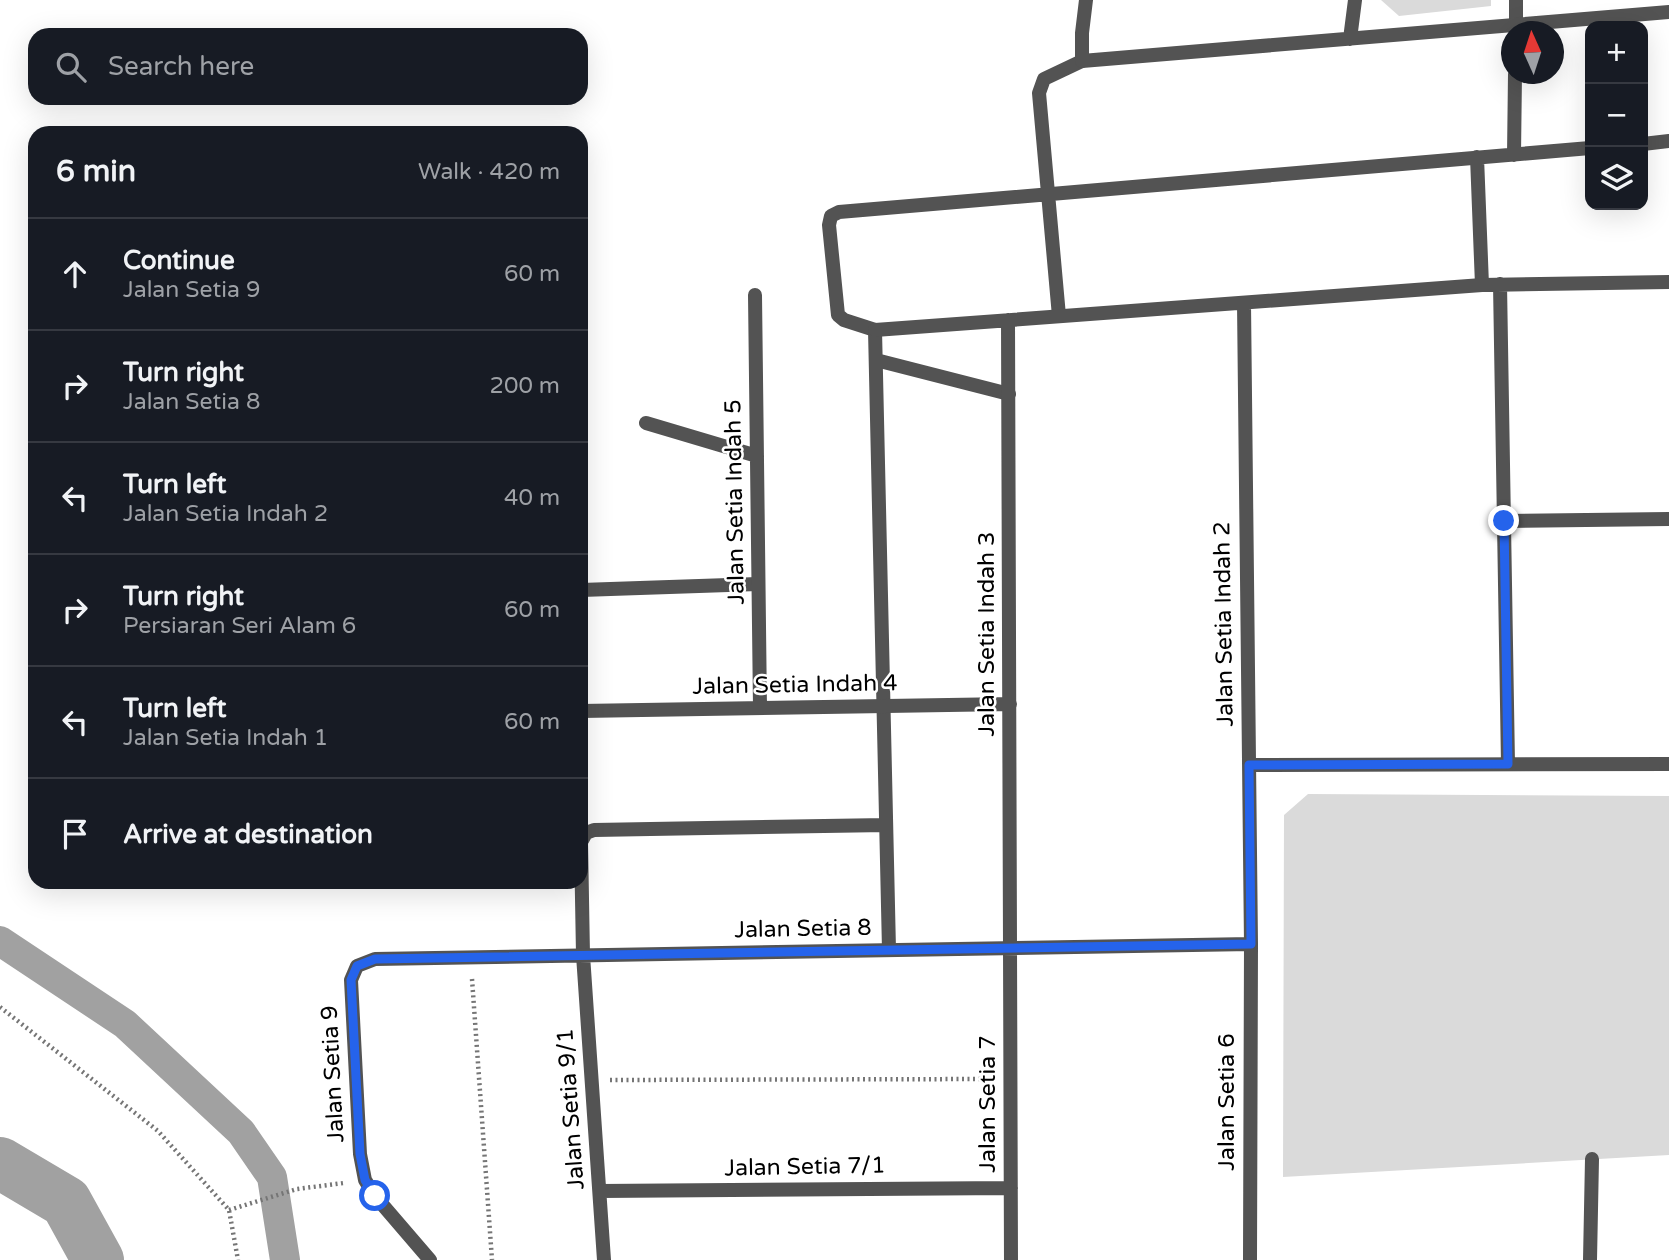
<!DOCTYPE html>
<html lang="en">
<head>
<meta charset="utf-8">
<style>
  body { margin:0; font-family:"Varela Round",sans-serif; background:#20242c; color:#f1f3f6 }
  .controls { position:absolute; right:21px; top:21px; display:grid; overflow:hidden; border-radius:14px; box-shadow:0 7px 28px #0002 }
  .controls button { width:63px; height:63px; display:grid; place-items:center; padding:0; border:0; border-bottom:2px solid #363941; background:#171b24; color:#f1f3f6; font:35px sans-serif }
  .compass { position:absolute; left:1501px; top:21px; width:63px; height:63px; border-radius:50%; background:#171b24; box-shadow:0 7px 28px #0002; rotate:357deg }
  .stop { position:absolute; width:21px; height:21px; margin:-16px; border:5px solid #2563eb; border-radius:50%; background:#fff }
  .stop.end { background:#2563eb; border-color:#fff; box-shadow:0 2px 7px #0008 }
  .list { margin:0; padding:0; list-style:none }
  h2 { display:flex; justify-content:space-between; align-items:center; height:91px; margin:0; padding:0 28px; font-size:30px }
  h2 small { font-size:23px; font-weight:400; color:#9ea1a6 }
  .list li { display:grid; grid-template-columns:46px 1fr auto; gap:21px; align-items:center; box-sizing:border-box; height:112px; padding:0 28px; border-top:2px solid #363941 }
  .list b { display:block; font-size:26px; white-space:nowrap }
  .list p { margin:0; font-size:23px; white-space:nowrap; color:#9ea1a6 }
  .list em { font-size:23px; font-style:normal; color:#9ea1a6 }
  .icon { flex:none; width:38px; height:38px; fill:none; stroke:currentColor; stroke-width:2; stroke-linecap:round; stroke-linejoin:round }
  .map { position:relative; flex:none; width:1669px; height:1260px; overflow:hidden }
  .search { position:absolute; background:#171b24; box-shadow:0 7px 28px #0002; left:28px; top:28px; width:560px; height:77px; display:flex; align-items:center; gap:18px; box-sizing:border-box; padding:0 24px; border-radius:21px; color:#9ea1a6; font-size:26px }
  .panel { position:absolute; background:#171b24; box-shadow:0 7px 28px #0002; left:28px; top:126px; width:560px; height:763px; border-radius:21px }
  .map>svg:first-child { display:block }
  .green { fill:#dadada }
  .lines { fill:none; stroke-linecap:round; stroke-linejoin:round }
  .canal { stroke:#a1a1a1; stroke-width:30 }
  .river { stroke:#a1a1a1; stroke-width:52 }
  .path { stroke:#757575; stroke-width:4.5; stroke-dasharray:2 3.5; stroke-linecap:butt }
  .service { stroke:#535353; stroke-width:14 }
  .minor { stroke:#535353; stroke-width:14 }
  .route { stroke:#2563eb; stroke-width:9 }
  .labels { text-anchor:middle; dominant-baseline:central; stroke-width:5; stroke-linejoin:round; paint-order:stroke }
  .street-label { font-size:23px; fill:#000; stroke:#fff }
</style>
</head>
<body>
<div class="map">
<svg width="1669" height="1260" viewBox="0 0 1669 1260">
  <rect width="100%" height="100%" fill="#fff"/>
  <!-- green -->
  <path class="green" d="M 1381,0 L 1491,0 L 1491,6 L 1399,16 Z
    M 1308,794 L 1669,796 L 1669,1155 L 1283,1177 L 1284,815 Z"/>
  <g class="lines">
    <!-- canal -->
    <path class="canal" d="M 0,941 L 125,1024 L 241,1132 L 272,1177 L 285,1260"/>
    <!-- river -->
    <path class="river" d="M 0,1163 L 66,1202 L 98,1260"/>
    <!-- path -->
    <path class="path" d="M 472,979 L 492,1260
      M 0,1007 L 158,1131 L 229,1210 L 238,1260
      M 610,1080 L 990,1079
      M 229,1210 L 297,1189 L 344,1183"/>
    <!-- service -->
    <path class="service" d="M 1516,32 L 1516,0
      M 1643,144 L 1669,141
      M 1514,155 L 1515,74
      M 1477,157 L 1482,285
      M 1059,316 L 1039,93 L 1044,79 L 1082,61
      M 876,360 L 1009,394
      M 581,590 L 758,584
      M 889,950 L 875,330 L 844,320 L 838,315 L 829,225 L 831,216 L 839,212 L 1590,148
      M 583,955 L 581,842 L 586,833 L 594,830 L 886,825"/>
    <!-- minor -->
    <path class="minor" d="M 1086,0 L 1082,33 L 1082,61 L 1669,12
      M 1350,39 L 1355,0
      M 1500,284 L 1508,764
      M 755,295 L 760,708
      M 1244,303 L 1251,944 L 1250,1260
      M 1008,320 L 1011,1260
      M 875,330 L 1482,285 L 1669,282
      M 646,423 L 757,456
      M 1504,521 L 1669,519
      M 581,711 L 1010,704
      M 1249,765 L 1669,764
      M 583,955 L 604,1260
      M 600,1191 L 1011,1188
      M 430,1260 L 375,1196 L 365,1180 L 360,1154 L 351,980 L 357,966 L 375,959 L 1251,944
      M 1590,1260 L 1592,1159"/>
  </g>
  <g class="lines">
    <!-- route -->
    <path class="route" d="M 375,1196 L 365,1180 L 360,1154 L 351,980 L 357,966 L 375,959 L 1251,944 L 1249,765 L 1508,764 L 1504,521"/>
  </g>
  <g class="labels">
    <!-- street labels -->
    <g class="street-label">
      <text transform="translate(735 502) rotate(-91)">Jalan Setia Indah 5</text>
      <text transform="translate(1224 624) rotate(-91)">Jalan Setia Indah 2</text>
      <text transform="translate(987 634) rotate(-90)">Jalan Setia Indah 3</text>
      <text transform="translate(795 685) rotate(-1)">Jalan Setia Indah 4</text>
      <text transform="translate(803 929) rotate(-1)">Jalan Setia 8</text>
      <text transform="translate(333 1074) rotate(-93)">Jalan Setia 9</text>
      <text transform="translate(1227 1102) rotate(-90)">Jalan Setia 6</text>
      <text transform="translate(988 1104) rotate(-90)">Jalan Setia 7</text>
      <text transform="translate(571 1109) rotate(-94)">Jalan Setia 9/1</text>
      <text transform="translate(805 1167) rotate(-1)">Jalan Setia 7/1</text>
    </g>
  </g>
</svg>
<div class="controls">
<button>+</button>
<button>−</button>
<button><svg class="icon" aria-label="layers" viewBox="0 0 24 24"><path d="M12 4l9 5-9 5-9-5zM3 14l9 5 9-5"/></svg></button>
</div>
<svg class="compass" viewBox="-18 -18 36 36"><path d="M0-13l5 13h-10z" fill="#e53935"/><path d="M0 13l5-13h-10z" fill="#9ea1a6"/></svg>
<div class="stop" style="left:375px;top:1196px"></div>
<div class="stop end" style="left:1504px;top:521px"></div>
<div class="search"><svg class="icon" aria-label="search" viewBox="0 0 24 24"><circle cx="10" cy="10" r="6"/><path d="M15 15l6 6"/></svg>Search here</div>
<section class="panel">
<h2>6 min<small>Walk · 420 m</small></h2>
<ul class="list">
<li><svg class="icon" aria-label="ahead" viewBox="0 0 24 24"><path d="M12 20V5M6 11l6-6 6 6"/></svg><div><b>Continue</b><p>Jalan Setia 9</p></div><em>60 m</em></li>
<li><svg class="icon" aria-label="right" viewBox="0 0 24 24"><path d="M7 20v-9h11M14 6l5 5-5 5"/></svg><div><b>Turn right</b><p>Jalan Setia 8</p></div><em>200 m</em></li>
<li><svg class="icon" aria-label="left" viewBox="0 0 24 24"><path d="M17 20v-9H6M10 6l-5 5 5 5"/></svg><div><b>Turn left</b><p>Jalan Setia Indah 2</p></div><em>40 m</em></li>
<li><svg class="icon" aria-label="right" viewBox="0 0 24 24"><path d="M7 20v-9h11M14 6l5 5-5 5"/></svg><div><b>Turn right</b><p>Persiaran Seri Alam 6</p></div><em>60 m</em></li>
<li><svg class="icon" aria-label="left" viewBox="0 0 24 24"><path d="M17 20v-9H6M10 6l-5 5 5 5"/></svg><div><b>Turn left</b><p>Jalan Setia Indah 1</p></div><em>60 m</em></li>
<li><svg class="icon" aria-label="arrive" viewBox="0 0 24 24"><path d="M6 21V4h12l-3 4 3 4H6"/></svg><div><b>Arrive at destination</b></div></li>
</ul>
</section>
</div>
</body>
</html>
